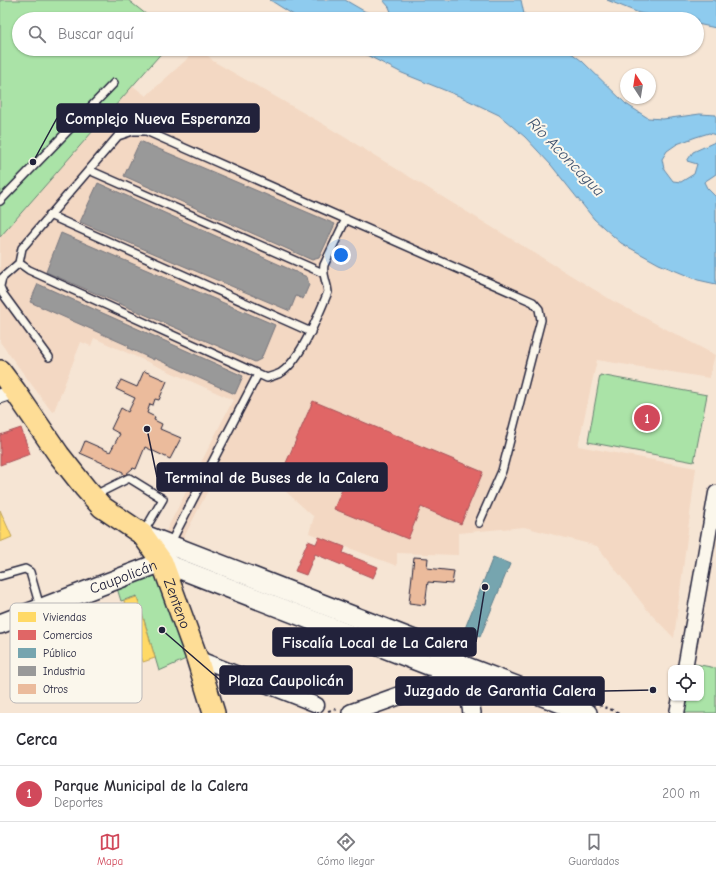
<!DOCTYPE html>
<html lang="es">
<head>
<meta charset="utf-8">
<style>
  body { margin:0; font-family:"Comic Neue",sans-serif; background:#f7f7f7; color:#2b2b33 }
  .controls { position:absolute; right:12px; bottom:12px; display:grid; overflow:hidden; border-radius:8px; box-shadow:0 1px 3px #0004 }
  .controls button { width:36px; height:36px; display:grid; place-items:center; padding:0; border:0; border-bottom:1px solid #e1e1e2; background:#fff; color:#2b2b33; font:20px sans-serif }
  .compass { position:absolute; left:620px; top:68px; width:36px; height:36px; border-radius:50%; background:#fff; box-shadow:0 1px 3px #0004; rotate:348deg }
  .you { position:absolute; left:341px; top:255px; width:14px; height:14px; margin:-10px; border:3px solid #fff; border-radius:50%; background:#1a73e8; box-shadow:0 0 0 6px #1a73e833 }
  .badge { display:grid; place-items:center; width:26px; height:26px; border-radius:50%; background:#d1495b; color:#fff; font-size:13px; font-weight:700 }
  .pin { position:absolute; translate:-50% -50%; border:2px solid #fff; box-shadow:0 1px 4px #0006 }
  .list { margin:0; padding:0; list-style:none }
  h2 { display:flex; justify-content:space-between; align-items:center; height:52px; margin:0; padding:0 16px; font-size:17px }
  h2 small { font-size:13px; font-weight:400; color:#7c7c81 }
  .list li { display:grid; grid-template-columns:26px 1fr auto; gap:12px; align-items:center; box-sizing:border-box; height:56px; padding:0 16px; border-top:1px solid #e1e1e2 }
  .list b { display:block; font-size:15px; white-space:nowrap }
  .list p { margin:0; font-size:13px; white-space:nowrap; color:#7c7c81 }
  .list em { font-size:13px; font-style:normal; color:#7c7c81 }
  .icon { flex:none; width:22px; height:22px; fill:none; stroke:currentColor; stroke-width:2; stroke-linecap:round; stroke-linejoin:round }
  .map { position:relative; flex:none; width:716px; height:713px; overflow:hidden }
  .search { position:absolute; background:#fff; box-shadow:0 1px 3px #0004; left:12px; right:12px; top:12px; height:44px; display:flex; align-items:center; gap:10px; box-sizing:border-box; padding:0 14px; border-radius:22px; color:#7c7c81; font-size:15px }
  .sheet { height:108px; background:#fff }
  nav { display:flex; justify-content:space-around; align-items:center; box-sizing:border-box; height:56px; border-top:1px solid #e1e1e2; background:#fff; font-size:11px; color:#7c7c81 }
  nav a { display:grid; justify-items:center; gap:2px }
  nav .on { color:#d1495b }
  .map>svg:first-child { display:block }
  .built { fill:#f3d8c3 }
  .green { fill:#aae3a7; stroke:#668271 }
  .water { fill:#8ecbee; stroke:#6387a6 }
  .homes { fill:#ffd966; stroke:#bda259 }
  .shops { fill:#e06666; stroke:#a75259 }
  .public { fill:#76a5af; stroke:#5d7e8c }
  .industry { fill:#999; stroke:#75757d }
  .building { fill:#ebbb9c; stroke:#22223b }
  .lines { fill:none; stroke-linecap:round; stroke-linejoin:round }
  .service-casing { stroke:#22223b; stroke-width:10 }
  .minor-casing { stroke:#22223b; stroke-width:17 }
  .tertiary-casing { stroke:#22223b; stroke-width:20 }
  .secondary-casing { stroke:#22223b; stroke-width:22 }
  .primary-casing { stroke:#22223b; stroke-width:24 }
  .path { stroke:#22223b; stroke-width:2; stroke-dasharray:3 3; stroke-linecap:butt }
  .service { stroke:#fbf7ec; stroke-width:7 }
  .minor { stroke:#fbf7ec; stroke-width:14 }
  .tertiary { stroke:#fbf7ec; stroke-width:17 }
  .secondary { stroke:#fbf7ec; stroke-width:19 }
  .primary { stroke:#fedd96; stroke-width:21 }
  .labels { text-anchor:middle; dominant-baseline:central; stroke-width:4; stroke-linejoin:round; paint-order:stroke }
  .street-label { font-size:15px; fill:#22223b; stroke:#fbf7ec }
  .water-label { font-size:16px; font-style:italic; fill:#425571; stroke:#fbf7ec }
  .key { fill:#fbf7ec; stroke:#bab7b7; stroke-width:1 }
  .key-label { font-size:11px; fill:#22223b }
  .leader { fill:none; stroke:#22223b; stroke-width:1.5 }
  .callout-dot { fill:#22223b; stroke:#fbf7ec; stroke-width:1.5 }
  .callout { fill:#22223b; stroke:#22223b; stroke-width:1.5 }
  .callout-label { font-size:16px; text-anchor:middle; font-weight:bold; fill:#fff }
</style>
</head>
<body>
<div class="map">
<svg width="716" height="713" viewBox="0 0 716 713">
  <rect width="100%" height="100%" fill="#f6e5d4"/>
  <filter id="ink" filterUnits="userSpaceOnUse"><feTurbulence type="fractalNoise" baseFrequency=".025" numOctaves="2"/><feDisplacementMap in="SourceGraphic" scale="8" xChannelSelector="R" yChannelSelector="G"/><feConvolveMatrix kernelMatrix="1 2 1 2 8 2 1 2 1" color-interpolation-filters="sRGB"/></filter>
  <g filter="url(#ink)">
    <!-- built -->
    <path class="built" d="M 195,49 L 203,49 L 205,52 L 213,61 L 323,124 L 613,301 L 715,355 L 709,378 L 597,360 L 578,446 L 696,468 L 674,638 L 649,612 L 597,546 L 524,527 L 458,533 L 458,555 L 397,553 L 397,566 L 309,533 L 314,517 L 262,470 L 257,484 L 219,469 L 182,541 L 165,533 L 233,400 L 94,338 L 91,346 L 81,342 L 54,411 L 52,412 L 0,342 L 0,237 L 133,86 L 146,96 L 185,61 Z"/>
    <!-- green -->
    <path class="green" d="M 0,0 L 128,0 L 152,19 L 19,19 L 19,49 L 165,49 L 0,237 Z
      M 600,375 L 707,395 L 694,462 L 588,442 Z
      M 151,572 L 160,579 L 186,659 L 159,671 L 137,596 L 121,601 L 116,585 Z
      M 695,664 L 716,668 L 716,713 L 684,713 L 688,698 L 701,698 L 701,668 L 694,668 Z"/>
    <!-- water -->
    <path class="water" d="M 270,0 L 345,0 L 364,11 L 385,19 L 300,19 Z
      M 383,0 L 521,0 L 525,19 L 394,19 L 389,7 Z
      M 607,0 L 716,0 L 716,28 L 697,24 L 697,19 L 672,19 L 639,13 Z
      M 355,49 L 566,49 L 582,61 L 626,104 L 648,118 L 663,119 L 700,114 L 716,115 L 716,135 L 709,133 L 696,137 L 677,144 L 667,151 L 662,159 L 664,169 L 673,181 L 681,182 L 694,174 L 697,164 L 687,161 L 693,152 L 715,142 L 716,139 L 716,174 L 704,182 L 707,188 L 716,197 L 716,284 L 698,280 L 659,264 L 621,243 L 594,219 L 551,165 L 525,137 L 499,115 L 459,96 L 402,73 Z"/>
    <!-- homes -->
    <path class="homes" d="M 0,510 L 12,537 L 0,542 Z
      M 137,597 L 155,658 L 143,662 L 124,601 Z"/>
    <!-- shops -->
    <path class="shops" d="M 313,401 L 483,472 L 461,524 L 421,507 L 408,539 L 334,509 L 343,487 L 286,463 Z
      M 21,428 L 30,454 L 0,465 L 0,435 Z
      M 319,537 L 345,547 L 343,553 L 378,567 L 373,578 L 315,554 L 306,575 L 295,571 L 308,541 L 316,544 Z"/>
    <!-- public -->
    <path class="public" d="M 493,557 L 510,564 L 480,637 L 464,631 Z"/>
    <!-- industry -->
    <path class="industry" d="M 140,141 L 335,224 L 319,258 L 312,260 L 124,176 Z
      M 98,183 L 307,277 L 309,285 L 303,299 L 296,296 L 290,311 L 80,222 Z
      M 61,233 L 275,325 L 261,359 L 255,362 L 46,272 Z
      M 38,284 L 243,376 L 235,394 L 154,358 L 154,360 L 128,348 L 129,346 L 30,302 Z"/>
    <!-- building -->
    <path class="building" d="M 144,371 L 167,381 L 159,400 L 155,399 L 153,405 L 150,404 L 147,413 L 155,417 L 154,420 L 162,424 L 160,429 L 181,438 L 170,459 L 145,447 L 136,469 L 133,468 L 125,475 L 123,474 L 123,472 L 80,453 L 85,441 L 110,452 L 120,434 L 111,429 L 121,408 L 128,412 L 135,398 L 116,389 L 121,380 L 137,387 Z
      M 414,557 L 428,558 L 427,568 L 454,571 L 452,584 L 428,582 L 425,605 L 409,603 Z"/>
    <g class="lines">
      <!-- service casing -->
      <g class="service-casing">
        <path id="service" d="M 89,170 L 323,273
          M 0,201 L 114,83
          M 49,215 L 311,332
          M 19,263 L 29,270 L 267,378 C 271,376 278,375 282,372 C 301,359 319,314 328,292 C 327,281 322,276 324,265 L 346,219
          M 0,286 L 2,278 L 19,263 L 22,248 L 118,136 L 133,131 L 146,131 L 533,302 L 539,309 L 541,320 L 502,471 L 479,523
          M 0,287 L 3,294 L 49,357
          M 95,495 L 129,478 L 163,499 L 143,533
          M 170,544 L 258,374
          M 0,576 L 25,569 L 30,572 L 40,607"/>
      </g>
      <!-- minor casing -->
      <g class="minor-casing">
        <path id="minor" d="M 0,396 L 15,391
          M 197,658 L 317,705
          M 685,668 L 716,493
          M 677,713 L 680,698"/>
      </g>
      <!-- tertiary casing -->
      <g class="tertiary-casing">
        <path id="tertiary" d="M 351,713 L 443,680 L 464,666 L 472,713"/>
      </g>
      <!-- secondary casing -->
      <g class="secondary-casing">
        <g id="secondary">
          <path d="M 142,534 L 435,648 L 464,666 L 587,713"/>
          <path d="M 162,562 L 428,665 L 448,668 L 464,666"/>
          <path id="s1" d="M 0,624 L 162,562 L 167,550"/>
        </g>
      </g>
      <!-- primary casing -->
      <g class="primary-casing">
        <g id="primary">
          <path id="s2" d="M 0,371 L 15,391 L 59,455 L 85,488 L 102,507 L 142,534 L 162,562 L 197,658 L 214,713"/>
        </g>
      </g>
      <!-- path -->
      <path class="path" d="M 599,705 L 620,713
        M 328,711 L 339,708"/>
      <!-- service -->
      <use href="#service" class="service"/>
      <!-- minor -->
      <use href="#minor" class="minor"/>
      <!-- tertiary -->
      <use href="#tertiary" class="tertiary"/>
      <!-- secondary -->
      <use href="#secondary" class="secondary"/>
      <!-- primary -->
      <use href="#primary" class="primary"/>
    </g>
  </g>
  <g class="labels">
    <!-- street labels -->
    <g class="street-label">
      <text stroke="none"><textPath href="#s1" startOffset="132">Caupolicán</textPath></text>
      <text stroke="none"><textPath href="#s2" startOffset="297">Zenteno</textPath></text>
    </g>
    <!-- water labels -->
    <g class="water-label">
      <text transform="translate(566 157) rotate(46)">Río Aconcagua</text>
    </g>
  </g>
  <!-- legend -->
  <rect x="10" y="603" width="132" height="100" rx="6" class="key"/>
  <rect x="18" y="612" width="18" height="10" fill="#ffd966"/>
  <rect x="18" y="630" width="18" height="10" fill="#e06666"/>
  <rect x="18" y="648" width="18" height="10" fill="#76a5af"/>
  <rect x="18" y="666" width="18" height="10" fill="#999"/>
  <rect x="18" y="684" width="18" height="10" fill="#ebbb9c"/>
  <g class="key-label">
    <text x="43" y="621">Viviendas</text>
    <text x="43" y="639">Comercios</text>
    <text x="43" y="657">Público</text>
    <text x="43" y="675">Industria</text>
    <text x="43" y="693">Otros</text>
  </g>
  <!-- callouts -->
  <path class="leader" d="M33 162L57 118M147 429L157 477M485 587L476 642M162 630L220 680M653 690L604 691"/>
  <g class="callout-dot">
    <circle cx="33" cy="162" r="4"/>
    <circle cx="147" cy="429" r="4"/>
    <circle cx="485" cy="587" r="4"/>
    <circle cx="162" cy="630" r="4"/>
    <circle cx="653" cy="690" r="4"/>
  </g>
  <g class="callout">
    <rect x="57" y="104" width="202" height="28" rx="4"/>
    <rect x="157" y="463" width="230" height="28" rx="4"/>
    <rect x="273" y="628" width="203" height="28" rx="4"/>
    <rect x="220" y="666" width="132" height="28" rx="4"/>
    <rect x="396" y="677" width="208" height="28" rx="4"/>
  </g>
  <g class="callout-label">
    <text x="158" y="124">Complejo Nueva Esperanza</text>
    <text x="272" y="483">Terminal de Buses de la Calera</text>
    <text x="375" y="648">Fiscalía Local de La Calera</text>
    <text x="286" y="686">Plaza Caupolicán</text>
    <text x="500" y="696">Juzgado de Garantia Calera</text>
  </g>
</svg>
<div class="controls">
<button><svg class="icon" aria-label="locate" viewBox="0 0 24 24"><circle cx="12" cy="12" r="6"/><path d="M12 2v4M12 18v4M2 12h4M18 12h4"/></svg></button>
</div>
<svg class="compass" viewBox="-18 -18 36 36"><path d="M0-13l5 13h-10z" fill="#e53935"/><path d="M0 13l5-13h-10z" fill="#7c7c81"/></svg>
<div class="you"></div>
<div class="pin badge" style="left:647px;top:418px">1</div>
<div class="search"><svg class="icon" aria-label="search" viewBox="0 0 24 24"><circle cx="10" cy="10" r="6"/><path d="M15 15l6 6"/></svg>Buscar aquí</div>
</div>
<section class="sheet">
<h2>Cerca<small></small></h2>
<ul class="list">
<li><span class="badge">1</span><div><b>Parque Municipal de la Calera</b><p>Deportes</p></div><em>200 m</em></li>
</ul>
</section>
<nav>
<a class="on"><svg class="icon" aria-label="map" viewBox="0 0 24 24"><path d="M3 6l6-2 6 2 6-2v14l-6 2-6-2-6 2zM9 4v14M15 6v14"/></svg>Mapa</a>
<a><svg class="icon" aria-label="directions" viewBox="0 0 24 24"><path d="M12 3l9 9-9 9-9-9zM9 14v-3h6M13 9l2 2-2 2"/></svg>Cómo llegar</a>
<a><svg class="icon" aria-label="saved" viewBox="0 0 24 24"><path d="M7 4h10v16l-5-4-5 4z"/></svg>Guardados</a>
</nav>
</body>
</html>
